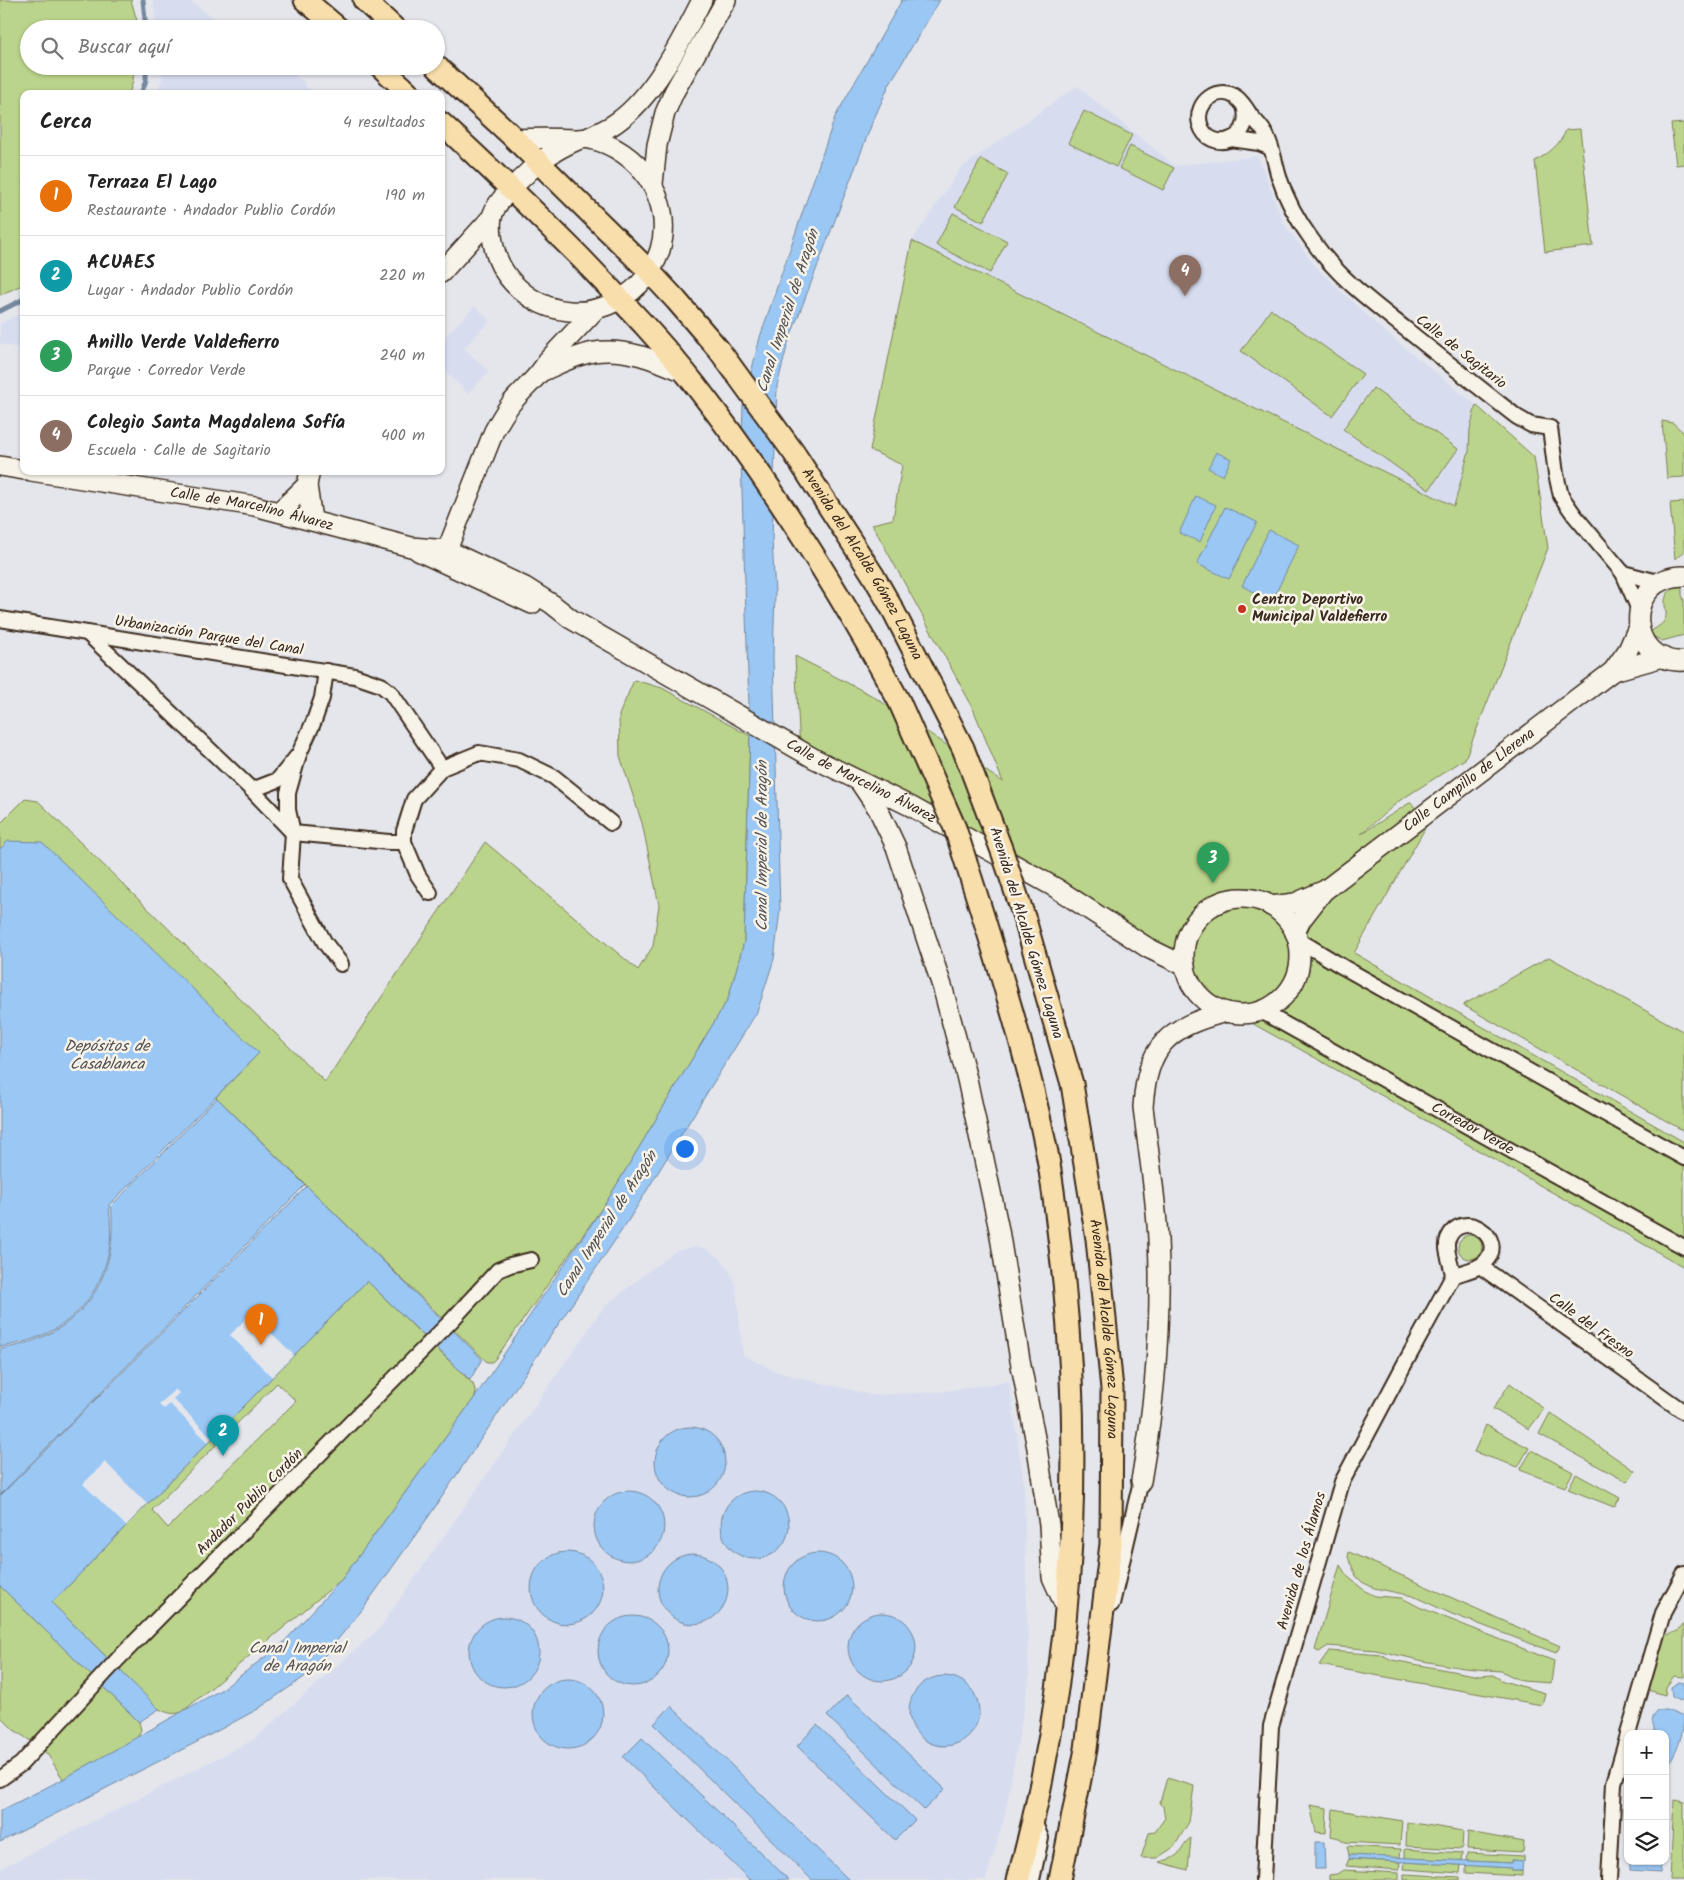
<!DOCTYPE html>
<html lang="es">
<head>
<meta charset="utf-8">
<style>
  body { margin:0; font-family:Kalam,sans-serif; background:#f6f6f6; color:#222 }
  .controls { position:absolute; right:15px; bottom:15px; display:grid; overflow:hidden; border-radius:10px; box-shadow:0 1px 4px #0004 }
  .controls button { width:45px; height:45px; display:grid; place-items:center; padding:0; border:0; border-bottom:1px solid #e0e0e0; background:#fff; color:#222; font:25px sans-serif }
  .you { position:absolute; left:684px; top:1148px; width:18px; height:18px; margin:-12px; border:4px solid #fff; border-radius:50%; background:#1a73e8; box-shadow:0 0 0 8px #1a73e833 }
  .badge { display:grid; place-items:center; width:32px; height:32px; border-radius:50%; background:#b45309; color:#fff; font-size:16px; font-weight:700 }
  .pin { position:absolute; translate:-50% -41px; filter:drop-shadow(0 1px 2px #0008) }
  .pin::after { content:''; position:absolute; top:26px; width:18px; height:15px; background:inherit; clip-path:polygon(0 0,100% 0,50% 100%) }
  .list { margin:0; padding:0; list-style:none }
  h2 { display:flex; justify-content:space-between; align-items:center; height:65px; margin:0; padding:0 20px; font-size:21px }
  h2 small { font-size:16px; font-weight:400; color:#767676 }
  .list li { display:grid; grid-template-columns:32px 1fr auto; gap:15px; align-items:center; box-sizing:border-box; height:80px; padding:0 20px; border-top:1px solid #e0e0e0 }
  .list b { display:block; font-size:19px; white-space:nowrap }
  .list p { margin:0; font-size:16px; white-space:nowrap; color:#767676 }
  .list em { font-size:16px; font-style:normal; color:#767676 }
  .icon { flex:none; width:28px; height:28px; fill:none; stroke:currentColor; stroke-width:2; stroke-linecap:round; stroke-linejoin:round }
  .map { position:relative; flex:none; width:1684px; height:1880px; overflow:hidden }
  .search { position:absolute; background:#fff; box-shadow:0 1px 4px #0004; left:20px; top:20px; width:425px; height:55px; display:flex; align-items:center; gap:12px; box-sizing:border-box; padding:0 18px; border-radius:28px; color:#767676; font-size:19px }
  .panel { position:absolute; background:#fff; box-shadow:0 1px 4px #0004; left:20px; top:90px; width:425px; height:385px; border-radius:10px }
  .map>svg:first-child { display:block }
  .built { fill:#d7ddef }
  .green { fill:#bbd48b; stroke:#7b7f54; fill-rule:evenodd }
  .water { fill:#9ac7f4; stroke:#74889e }
  .pier { fill:#e4e6ec }
  .lines { fill:none; stroke-linecap:round; stroke-linejoin:round }
  .stream { stroke:#74889e; stroke-width:5 }
  .street-casing { stroke:#3b2a1e; stroke-width:18 }
  .secondary-casing { stroke:#3b2a1e; stroke-width:22 }
  .primary-casing { stroke:#3b2a1e; stroke-width:25 }
  .street { stroke:#f7f3e8; stroke-width:14 }
  .secondary { stroke:#f7f3e8; stroke-width:19 }
  .primary { stroke:#f8deab; stroke-width:21 }
  .primary-bridge-casing { stroke:#3b2a1e; stroke-width:25; stroke-linecap:butt }
  .primary-bridge { stroke:#f8deab; stroke-width:21 }
  .poi-dot { fill:#c8321e; stroke:#f7f3e8; stroke-width:2 }
  .labels { text-anchor:middle; dominant-baseline:central; stroke-width:5; stroke-linejoin:round; paint-order:stroke }
  .street-label { font-size:15px; fill:#3b2a1e; stroke:#f7f3e8 }
  .poi-label { font-size:15px; font-weight:bold; fill:#3b2a1e; stroke:#f7f3e8; text-anchor:start }
  .water-label { font-size:16px; font-style:italic; fill:#535154; stroke:#f7f3e8 }
</style>
</head>
<body>
<div class="map">
<svg width="1684" height="1880" viewBox="0 0 1684 1880">
  <rect width="100%" height="100%" fill="#e4e6ec"/>
  <filter id="ink" filterUnits="userSpaceOnUse"><feTurbulence type="fractalNoise" baseFrequency=".02" numOctaves="2"/><feDisplacementMap in="SourceGraphic" scale="10" xChannelSelector="R" yChannelSelector="G"/><feConvolveMatrix kernelMatrix="1 2 1 2 8 2 1 2 1" color-interpolation-filters="sRGB"/></filter>
  <g filter="url(#ink)">
    <!-- built -->
    <path class="built" d="M 153,0 L 189,0 L 228,29 L 156,29 Z
      M 160,66 L 281,66 L 302,80 L 311,94 L 156,94 L 162,80 Z
      M 1077,86 L 1175,166 L 1258,156 L 1284,224 L 1315,266 L 1378,326 L 1476,405 L 1470,429 L 1469,451 L 1454,506 L 912,241 L 961,168 Z
      M 475,306 L 490,321 L 464,348 L 489,372 L 468,393 L 443,369 L 441,370 L 441,341 Z
      M 24,312 L 24,349 L 0,344 L 0,324 Z
      M 692,1247 L 702,1247 L 708,1250 L 721,1259 L 729,1270 L 736,1286 L 743,1355 L 777,1372 L 871,1395 L 940,1392 L 1009,1381 L 1024,1485 L 1029,1680 L 1004,1819 L 986,1880 L 0,1880 L 0,1869 L 253,1740 L 379,1629 L 604,1307 L 646,1273 L 676,1251 Z"/>
    <!-- green -->
    <path class="green" d="M 0,0 L 131,0 L 137,21 L 137,29 L 29,29 L 29,66 L 134,66 L 133,81 L 129,94 L 24,94 L 24,284 L 0,295 Z
      M 1084,111 L 1132,135 L 1116,167 L 1068,143 Z
      M 1684,123 L 1684,164 L 1676,165 L 1671,124 Z
      M 1580,129 L 1593,246 L 1545,252 L 1535,161 C 1548,154 1561,144 1566,130 Z
      M 1130,146 L 1174,168 L 1163,190 L 1119,168 Z
      M 981,159 L 1008,174 L 983,222 L 955,207 Z
      M 953,213 L 1007,241 L 990,273 L 936,245 Z
      M 912,241 L 1454,506 L 1469,451 L 1470,429 L 1476,405 L 1534,457 L 1548,548 L 1465,759 L 1399,801 L 1361,834 L 1411,802 L 1427,825 L 1354,953 L 1684,1142 L 1684,1267 L 1296,1047 C 1275,1037 1255,1024 1234,1014 C 1224,1009 1212,1007 1203,999 C 1193,990 1189,978 1185,965 L 800,750 L 795,656 L 871,695 L 1003,782 L 972,706 L 872,524 L 893,519 L 902,465 L 870,450 Z
      M 1271,309 L 1363,374 L 1332,416 L 1241,351 Z
      M 1373,388 L 1458,449 L 1429,490 L 1343,429 Z
      M 1662,421 L 1673,423 L 1684,433 L 1684,477 L 1667,478 Z
      M 1684,502 L 1684,552 L 1675,559 L 1670,503 Z
      M 1682,584 L 1682,595 L 1684,601 L 1684,635 L 1662,641 L 1647,633 C 1681,617 1657,609 1668,593 C 1671,589 1677,586 1682,584 Z
      M 634,680 L 662,688 L 750,736 L 744,942 L 728,999 L 607,1201 L 496,1358 L 492,1362 L 487,1362 L 216,1097 L 259,1053 L 9,841 L 0,849 L 0,824 L 25,799 L 38,801 L 325,1082 L 485,842 L 638,970 L 653,946 L 659,905 L 642,823 L 620,756 L 619,715 Z
      M 1549,957 L 1684,1032 L 1684,1131 L 1463,1005 Z
      M1458 1247a12 12 0 1 1 24 0a12 12 0 1 1-24 0Z
      M 367,1281 L 473,1384 L 476,1392 L 475,1397 L 342,1579 L 182,1712 C 173,1715 167,1713 159,1709 L 52,1603 L 126,1526 ZM 277,1383 L 296,1401 L 168,1528 L 152,1510 Z
      M 1510,1383 L 1544,1409 L 1529,1429 L 1493,1409 Z
      M 1550,1413 L 1635,1471 L 1627,1482 L 1539,1434 Z
      M 1486,1425 L 1529,1448 L 1518,1467 L 1474,1452 Z
      M 1532,1450 L 1573,1472 L 1565,1487 L 1520,1470 Z
      M 1576,1474 L 1620,1498 L 1614,1507 L 1568,1489 Z
      M 1349,1552 L 1560,1646 L 1556,1653 L 1452,1614 L 1413,1596 L 1374,1588 L 1362,1582 L 1356,1576 L 1348,1557 Z
      M 1340,1565 L 1347,1576 L 1365,1591 L 1375,1596 L 1402,1598 L 1419,1607 L 1554,1661 L 1551,1683 L 1522,1681 L 1501,1671 L 1464,1668 L 1428,1662 L 1376,1650 L 1328,1646 L 1319,1652 L 1315,1650 Z
      M 0,1586 L 139,1722 L 141,1730 L 137,1738 L 63,1779 L 48,1755 L 40,1747 L 14,1730 L 0,1716 Z
      M 1684,1624 L 1684,1677 L 1674,1676 L 1666,1687 L 1665,1695 L 1648,1690 L 1664,1636 L 1678,1631 Z
      M 1329,1651 L 1382,1655 L 1392,1660 L 1479,1676 L 1493,1675 L 1503,1681 L 1545,1693 L 1542,1705 L 1319,1665 Z
      M 1167,1778 L 1194,1786 L 1189,1822 L 1174,1847 L 1157,1858 L 1141,1858 L 1149,1833 L 1155,1832 L 1165,1818 L 1163,1807 L 1160,1802 Z
      M 1674,1800 L 1684,1802 L 1684,1880 L 1670,1880 Z
      M 1310,1805 L 1327,1808 L 1326,1833 L 1316,1832 Z
      M 1333,1809 L 1402,1821 L 1400,1845 L 1345,1842 L 1339,1838 L 1331,1836 Z
      M 1407,1822 L 1463,1831 L 1462,1849 L 1406,1846 Z
      M 1468,1832 L 1524,1842 L 1523,1852 L 1467,1849 Z
      M 1191,1838 L 1188,1870 L 1159,1862 C 1166,1860 1173,1859 1178,1854 C 1183,1848 1184,1842 1191,1838 Z
      M 1347,1846 L 1401,1849 L 1400,1858 L 1349,1855 Z
      M 1405,1849 L 1462,1853 L 1461,1861 L 1405,1858 Z
      M 1467,1853 L 1523,1856 L 1523,1861 L 1512,1860 L 1512,1863 L 1466,1861 Z
      M 1349,1859 L 1400,1862 L 1399,1870 L 1346,1866 Z
      M 1405,1862 L 1461,1865 L 1460,1873 L 1404,1869 Z
      M 1466,1865 L 1512,1868 L 1512,1871 L 1522,1871 L 1522,1876 L 1466,1873 Z
      M 1343,1870 L 1399,1873 L 1399,1880 L 1329,1880 L 1329,1875 L 1337,1874 Z
      M 1404,1874 L 1460,1877 L 1460,1880 L 1404,1880 Z"/>
    <!-- water -->
    <path class="water" d="M 902,0 L 940,0 L 890,83 L 873,121 L 788,343 L 777,386 L 772,540 L 775,593 L 773,657 L 780,910 L 774,959 L 757,1012 L 628,1221 L 429,1516 L 362,1610 L 310,1673 L 258,1709 L 195,1743 L 0,1842 L 0,1811 L 63,1779 L 224,1688 L 282,1644 L 342,1579 L 475,1397 L 607,1201 L 728,999 L 744,942 L 750,736 L 741,461 L 743,405 L 760,337 L 835,117 Z
      M 1216,452 L 1231,459 L 1223,476 L 1208,468 Z
      M 1196,496 L 1216,505 L 1200,542 L 1179,533 Z
      M 1225,507 L 1257,522 L 1229,579 L 1197,564 Z
      M 1269,530 L 1299,545 L 1272,601 L 1242,586 Z
      M 8,841 L 42,842 L 259,1053 L 109,1205 C 110,1220 112,1235 109,1251 C 97,1309 56,1339 0,1347 L 0,849 Z
      M 217,1098 L 305,1185 L 0,1495 L 0,1349 C 76,1338 120,1284 111,1206 Z
      M 307,1186 L 482,1359 L 470,1380 L 367,1281 L 126,1526 L 52,1603 L 159,1709 L 139,1722 L 0,1586 L 0,1496 Z
      M655 1462a35 35 0 1 1 70 0a35 35 0 1 1-70 0Z
      M721 1525a34 34 0 1 1 68 0a34 34 0 1 1-68 0Z
      M594 1526a35 35 0 1 1 70 0a35 35 0 1 1-70 0Z
      M531 1588a36 36 0 1 1 72 0a36 36 0 1 1-72 0Z
      M784 1587a34 34 0 1 1 68 0a34 34 0 1 1-68 0Z
      M658 1589a35 35 0 1 1 70 0a35 35 0 1 1-70 0Z
      M848 1647a34 34 0 1 1 68 0a34 34 0 1 1-68 0Z
      M598 1651a35 35 0 1 1 70 0a35 35 0 1 1-70 0Z
      M469 1652a35 35 0 1 1 70 0a35 35 0 1 1-70 0Z
      M909 1711a35 35 0 1 1 70 0a35 35 0 1 1-70 0Z
      M533 1714a35 35 0 1 1 70 0a35 35 0 1 1-70 0Z
      M 1679,1682 L 1684,1683 L 1684,1699 L 1680,1701 L 1672,1697 L 1671,1687 Z
      M 847,1695 L 945,1789 L 924,1810 L 827,1716 Z
      M 671,1706 L 849,1880 L 812,1880 L 654,1724 Z
      M 1658,1710 L 1666,1710 L 1684,1717 C 1684,1733 1676,1757 1665,1769 L 1665,1734 L 1655,1734 C 1653,1722 1649,1720 1658,1710 Z
      M 817,1725 L 915,1820 L 895,1840 L 797,1746 Z
      M 642,1738 L 789,1880 L 750,1880 L 623,1757 Z
      M 1315,1842 L 1324,1842 L 1325,1869 L 1315,1869 Z
      M 1349,1855 L 1511,1863 L 1512,1860 L 1523,1861 L 1522,1871 L 1511,1871 L 1511,1868 L 1349,1859 Z
      M 1630,1861 L 1661,1861 L 1660,1873 L 1630,1871 Z"/>
    <!-- pier -->
    <path class="pier" d="M 251,1313 L 294,1355 L 272,1377 L 230,1335 Z
      M 175,1389 L 179,1393 L 173,1399 L 212,1438 L 208,1442 L 170,1404 L 164,1409 L 159,1405 Z
      M 105,1462 L 147,1504 L 126,1526 L 83,1484 Z"/>
    <g class="lines">
      <!-- stream -->
      <path class="stream" d="M 143,0 L 146,29
        M 141,94 L 146,80 L 146,66
        M 0,311 L 24,299"/>
      <!-- street casing -->
      <g class="street-casing">
        <g id="street">
          <path d="M 1244,106 C 1255,141 1209,155 1200,124 C 1194,102 1219,84 1237,98 C 1243,103 1247,110 1251,116 C 1257,123 1264,129 1267,137 C 1273,149 1275,164 1279,177 C 1286,199 1298,221 1312,240 C 1337,277 1373,303 1407,330 C 1444,360 1480,388 1517,417 L 1531,425 L 1550,428 L 1556,474 L 1561,496 L 1575,516 L 1623,573 L 1639,610"/>
          <path d="M 1231,139 L 1259,143 L 1271,148"/>
          <path d="M 1623,573 L 1658,582"/>
          <path d="M 0,619 L 355,676 L 381,685 L 391,693 L 442,768"/>
          <path d="M 87,633 L 252,790 L 293,833 L 389,842 L 404,842"/>
          <path d="M 299,754 L 288,793 L 288,810 L 293,833 L 290,879 L 325,943 L 341,964"/>
          <path d="M 252,790 L 278,780 L 299,754 L 314,721 L 322,698 L 326,671"/>
          <path d="M 430,893 L 418,875 L 404,842 L 404,831 L 414,799 L 442,768 L 479,753 L 519,760 L 554,777 L 611,823"/>
          <path d="M 1297,939 L 1343,967 L 1684,1158"/>
          <path id="s1" d="M 1261,1011 L 1684,1247"/>
          <path d="M 1480,1266 L 1684,1412"/>
          <path d="M 1112,1604 L 1141,1481"/>
          <path d="M 1628,1734 L 1663,1613 L 1684,1574"/>
          <path d="M 0,1779 L 21,1764 L 118,1659 L 452,1320 L 498,1270 L 510,1265 L 531,1260"/>
          <path d="M 1032,1880 L 1041,1838 L 1033,1819"/>
          <path d="M 1263,1880 L 1271,1726 L 1342,1482 L 1404,1365 L 1453,1276 C 1462,1272 1479,1269 1485,1262 C 1509,1237 1461,1207 1448,1239 C 1444,1249 1452,1264 1453,1276"/>
          <path d="M 1609,1880 L 1614,1783 L 1628,1735"/>
        </g>
      </g>
      <!-- secondary casing -->
      <g class="secondary-casing">
        <g id="secondary">
          <path d="M 587,138 C 597,133 608,129 617,122 C 655,95 681,41 702,0"/>
          <path d="M 514,139 C 535,138 555,138 575,139 C 580,139 585,138 590,139 C 638,149 675,200 660,250 C 643,303 579,329 531,298 C 513,286 499,269 494,247 C 492,238 490,227 492,217 C 495,205 504,196 513,187 C 534,165 551,151 580,139"/>
          <path d="M 653,184 L 657,145 L 665,113 L 674,92 L 726,0"/>
          <path d="M 441,273 L 492,217"/>
          <path d="M 543,371 C 559,364 576,355 594,352 C 625,347 656,360 684,372"/>
          <path d="M 0,466 L 24,470"/>
          <path id="s2" d="M 31,471 L 255,506 L 411,547 L 447,550 L 525,587 L 552,604 L 571,619 L 815,759 L 912,807 L 1056,888 L 1148,948 L 1185,966"/>
          <path d="M 310,471 L 307,485 L 312,520"/>
          <path d="M 279,512 L 307,485"/>
          <path d="M 447,550 L 494,431 C 499,422 504,413 510,405 C 522,389 539,378 548,360 L 596,309"/>
          <path d="M 418,551 L 532,604"/>
          <path d="M 1684,576 C 1622,576 1625,665 1684,661"/>
          <path d="M 1613,671 L 1663,657"/>
          <path d="M 859,781 L 878,809 L 896,847 L 943,989 L 967,1079 L 999,1230 L 1020,1360 L 1037,1448 L 1049,1525 L 1052,1577 L 1066,1608"/>
          <circle cx="1242" cy="956" r="58"/>
          <path id="s3" d="M 1271,906 L 1295,903 L 1325,890 L 1613,671 L 1628,650 L 1639,625"/>
          <path d="M 1295,933 L 1301,920 L 1322,893"/>
          <path d="M 1141,1481 C 1155,1401 1162,1320 1158,1239 C 1156,1196 1148,1150 1143,1107 C 1147,1045 1168,1027 1226,1012"/>
        </g>
      </g>
      <!-- primary casing -->
      <g class="primary-casing">
        <g id="primary">
          <path d="M 305,0 L 339,29"/>
          <path d="M 364,0 L 395,29"/>
          <path d="M 380,66 L 410,94"/>
          <path id="s4" d="M 436,66 L 511,135 L 649,271 L 676,300 L 719,350 L 794,453 L 873,575 L 894,612 L 963,748"/>
          <path d="M 441,123 C 489,167 534,211 580,257 C 620,299 661,341 696,386 C 773,485 839,591 899,701"/>
          <path d="M 979,903 C 1005,986 1030,1068 1047,1153 C 1055,1196 1059,1239 1064,1282 C 1084,1481 1071,1686 1018,1880"/>
          <path id="s5" d="M 1025,920 L 1072,1084 L 1097,1239 L 1112,1389 L 1111,1544 L 1086,1749 L 1060,1880"/>
        </g>
      </g>
      <!-- street -->
      <use href="#street" class="street"/>
      <!-- secondary -->
      <use href="#secondary" class="secondary"/>
      <!-- primary -->
      <use href="#primary" class="primary"/>
      <!-- primary-bridge casing -->
      <g class="primary-bridge-casing">
        <path id="primary-bridge" d="M 899,701 L 955,828 L 979,903
          M 963,748 L 1002,851 L 1025,920"/>
      </g>
      <!-- primary-bridge -->
      <use href="#primary-bridge" class="primary-bridge"/>
    </g>
  </g>
  <!-- markers -->
  <circle class="poi-dot" cx="1242" cy="609" r="5"/>
  <g class="labels">
    <!-- street labels -->
    <g class="street-label">
      <text transform="translate(1461 352) rotate(38)">Calle de Sagitario</text>
      <text stroke="none"><textPath href="#s2" startOffset="224">Calle de Marcelino Álvarez</textPath></text>
      <text stroke="none"><textPath href="#s4" startOffset="659">Avenida del Alcalde Gómez Laguna</textPath></text>
      <text transform="translate(209 636) rotate(9)">Urbanización Parque del Canal</text>
      <text stroke="none"><textPath href="#s2" startOffset="899">Calle de Marcelino Álvarez</textPath></text>
      <text stroke="none"><textPath href="#s3" startOffset="238">Calle Campillo de Llerena</textPath></text>
      <text transform="translate(1026 933) rotate(73)">Avenida del Alcalde Gómez Laguna</text>
      <text stroke="none"><textPath href="#s1" startOffset="242">Corredor Verde</textPath></text>
      <text transform="translate(1591 1326) rotate(36)">Calle del Fresno</text>
      <text stroke="none"><textPath href="#s5" startOffset="418">Avenida del Alcalde Gómez Laguna</textPath></text>
      <text transform="translate(250 1502) rotate(-45)">Andador Publio Cordón</text>
      <text transform="translate(1302 1561) rotate(-74)">Avenida de los Álamos</text>
    </g>
    <!-- poi labels -->
    <g class="poi-label">
      <text x="1252" y="600">Centro Deportivo<tspan x="1252" dy="17">Municipal Valdefierro</tspan></text>
    </g>
    <!-- water labels -->
    <g class="water-label">
      <text transform="translate(788 311) rotate(-72)">Canal Imperial de Aragón</text>
      <text transform="translate(762 846) rotate(-90)">Canal Imperial de Aragón</text>
      <text x="107" y="1046">Depósitos de<tspan x="107" dy="18">Casablanca</tspan></text>
      <text transform="translate(607 1224) rotate(-57)">Canal Imperial de Aragón</text>
      <text x="297" y="1648">Canal Imperial<tspan x="297" dy="18">de Aragón</tspan></text>
    </g>
  </g>
</svg>
<div class="controls">
<button>+</button>
<button>−</button>
<button><svg class="icon" aria-label="layers" viewBox="0 0 24 24"><path d="M12 4l9 5-9 5-9-5zM3 14l9 5 9-5"/></svg></button>
</div>
<div class="you"></div>
<div class="pin badge" style="left:261px;top:1345px;background:#e8710a">1</div>
<div class="pin badge" style="left:223px;top:1456px;background:#0f9aa8">2</div>
<div class="pin badge" style="left:1213px;top:883px;background:#2e9e5b">3</div>
<div class="pin badge" style="left:1185px;top:296px;background:#8d6e63">4</div>
<div class="search"><svg class="icon" aria-label="search" viewBox="0 0 24 24"><circle cx="10" cy="10" r="6"/><path d="M15 15l6 6"/></svg>Buscar aquí</div>
<section class="panel">
<h2>Cerca<small>4 resultados</small></h2>
<ul class="list">
<li><span class="badge" style="background:#e8710a">1</span><div><b>Terraza El Lago</b><p>Restaurante · Andador Publio Cordón</p></div><em>190 m</em></li>
<li><span class="badge" style="background:#0f9aa8">2</span><div><b>ACUAES</b><p>Lugar · Andador Publio Cordón</p></div><em>220 m</em></li>
<li><span class="badge" style="background:#2e9e5b">3</span><div><b>Anillo Verde Valdefierro</b><p>Parque · Corredor Verde</p></div><em>240 m</em></li>
<li><span class="badge" style="background:#8d6e63">4</span><div><b>Colegio Santa Magdalena Sofía</b><p>Escuela · Calle de Sagitario</p></div><em>400 m</em></li>
</ul>
</section>
</div>
</body>
</html>
